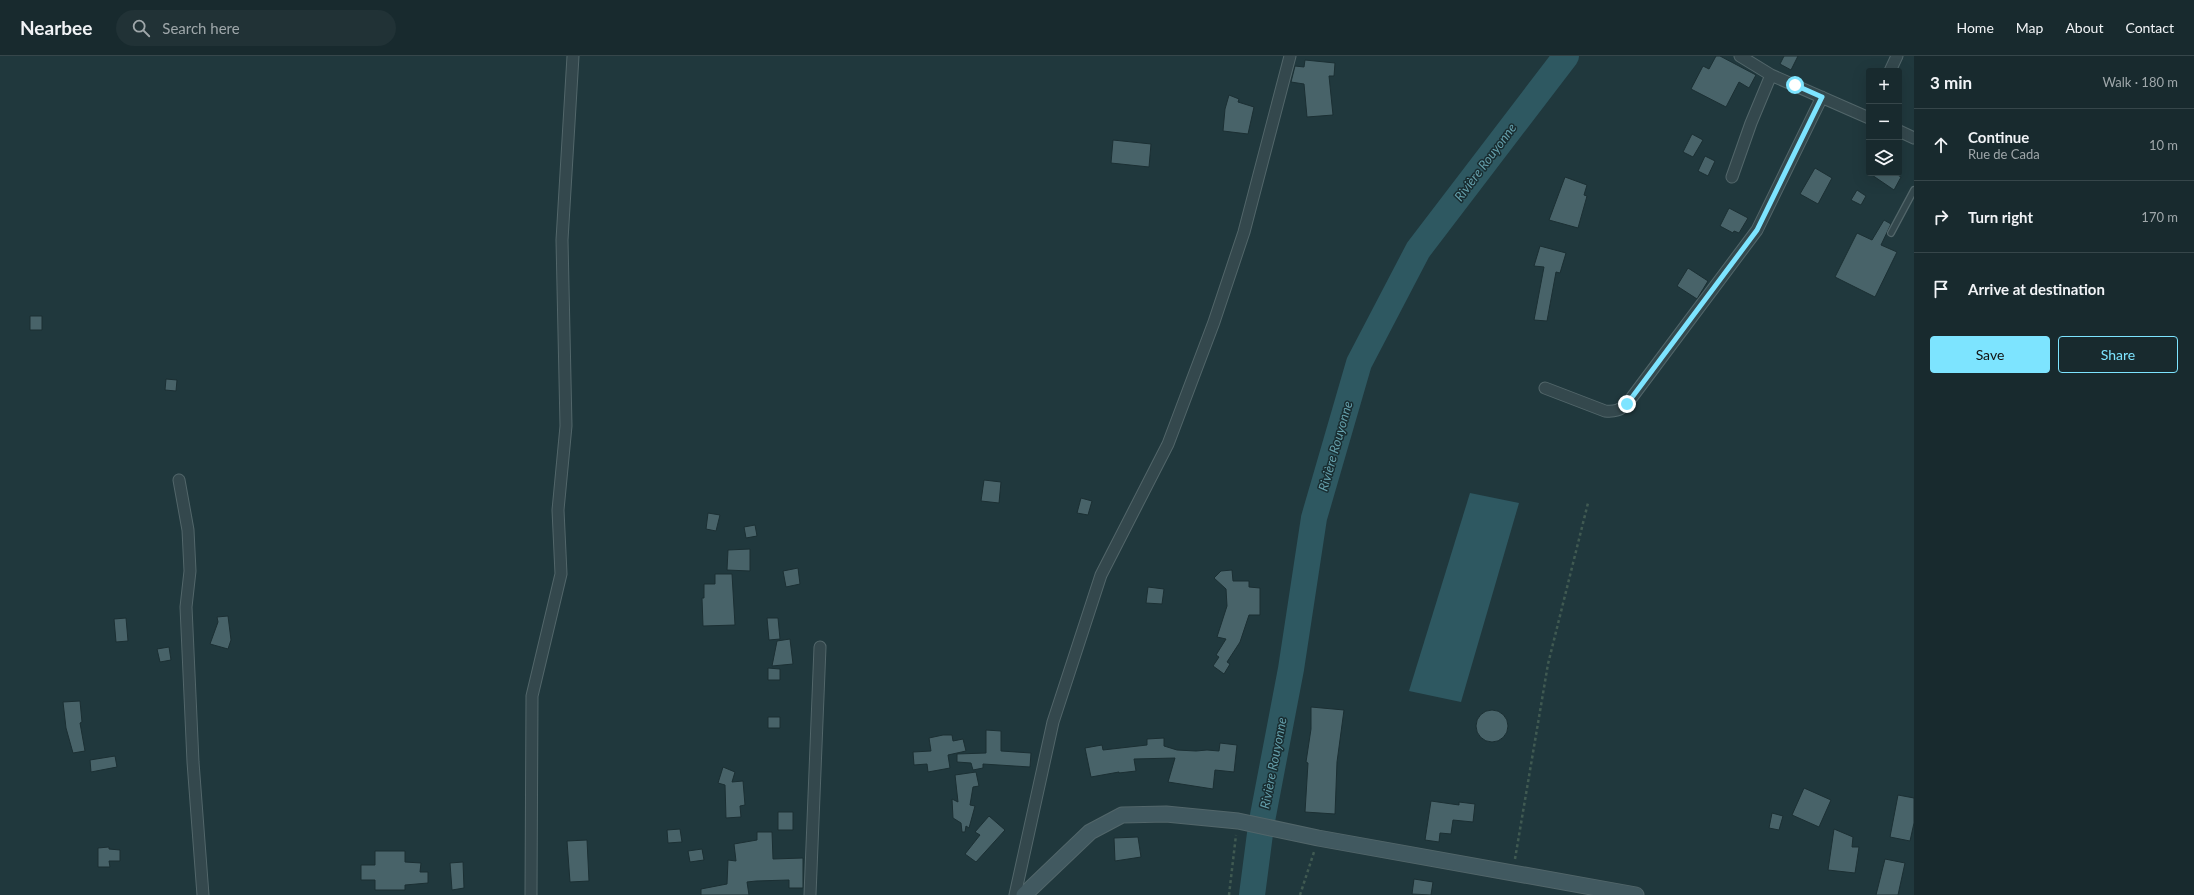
<!DOCTYPE html>
<html lang="en">
<head>
<meta charset="utf-8">
<style>
  body { margin:0; font-family:Lato,sans-serif; background:#213236; color:#f1f3f6 }
  .controls { position:absolute; right:12px; top:12px; display:grid; overflow:hidden; border-radius:4px; box-shadow:0 4px 16px #0002 }
  .controls button { width:36px; height:36px; display:grid; place-items:center; padding:0; border:0; border-bottom:1px solid #36464a; background:#182a2e; color:#f1f3f6; font:20px sans-serif }
  .stop { position:absolute; width:12px; height:12px; margin:-9px; border:3px solid #7de4ff; border-radius:50%; background:#fff }
  .stop.end { background:#7de4ff; border-color:#fff; box-shadow:0 1px 4px #0008 }
  .list { margin:0; padding:0; list-style:none }
  h2 { display:flex; justify-content:space-between; align-items:center; height:52px; margin:0; padding:0 16px; font-size:17px }
  h2 small { font-size:13px; font-weight:400; color:#9fa7aa }
  .list li { display:grid; grid-template-columns:26px 1fr auto; gap:12px; align-items:center; box-sizing:border-box; height:72px; padding:0 16px; border-top:1px solid #36464a }
  .list b { display:block; font-size:15px; white-space:nowrap }
  .list p { margin:0; font-size:13px; white-space:nowrap; color:#9fa7aa }
  .list em { font-size:13px; font-style:normal; color:#9fa7aa }
  .actions { display:flex; gap:8px; padding:12px 16px }
  .actions a { flex:1; padding:9px 0; border:1px solid #7de4ff; border-radius:4px; text-align:center; font-size:14px; color:#7de4ff }
  .actions .main { background:#7de4ff; color:#111 }
  .icon { flex:none; width:22px; height:22px; fill:none; stroke:currentColor; stroke-width:2; stroke-linecap:round; stroke-linejoin:round }
  .map { position:relative; flex:none; width:1914px; height:839px; overflow:hidden }
  header { display:flex; align-items:center; gap:24px; box-sizing:border-box; height:56px; padding:0 20px; background:#182a2e; border-bottom:1px solid #36464a }
  header strong { font-size:19px }
  nav { display:flex; gap:22px; margin-inline-start:auto; font-size:14px }
  .search { width:280px; height:36px; background:#213236; display:flex; align-items:center; gap:10px; box-sizing:border-box; padding:0 14px; border-radius:22px; color:#9fa7aa; font-size:15px }
  main { display:flex }
  aside { flex:1; background:#182a2e }
  .map>svg:first-child { display:block }
  .water { fill:#2e5861 }
  .lines { fill:none; stroke-linecap:round; stroke-linejoin:round }
  .river { stroke:#2e5861; stroke-width:26 }
  .building { fill:#486369; stroke:#1b2f33 }
  .lane-casing { stroke:#52666a; stroke-width:8 }
  .street-casing { stroke:#52666a; stroke-width:13 }
  .secondary-casing { stroke:#52666a; stroke-width:17 }
  .path { stroke:#405a52; stroke-width:2.5; stroke-dasharray:3 3; stroke-linecap:butt }
  .lane { stroke:#34484d; stroke-width:5.5 }
  .street { stroke:#34484d; stroke-width:11 }
  .secondary { stroke:#415960; stroke-width:15 }
  .route { stroke:#7de4ff; stroke-width:5 }
  .labels { text-anchor:middle; dominant-baseline:central; stroke-width:3; stroke-linejoin:round; paint-order:stroke }
  .water-label { font-size:13px; font-style:italic; fill:#649fab; stroke:#192d31 }
</style>
</head>
<body>
<header>
<strong>Nearbee</strong>
<div class="search"><svg class="icon" aria-label="search" viewBox="0 0 24 24"><circle cx="10" cy="10" r="6"/><path d="M15 15l6 6"/></svg>Search here</div>
<nav><a>Home</a><a>Map</a><a>About</a><a>Contact</a></nav>
</header>
<main>
<div class="map">
<svg width="1914" height="839" viewBox="0 0 1914 839">
  <rect width="100%" height="100%" fill="#20383d"/>
  <!-- water -->
  <path class="water" d="M 1470,437 L 1519,447 L 1461,646 L 1409,635 Z"/>
  <g class="lines">
    <!-- river -->
    <path class="river" d="M 1252,839 L 1261,770 L 1291,613 L 1314,462 L 1359,307 L 1418,194 L 1566,0"/>
  </g>
  <!-- building -->
  <path class="building" d="M 1716,0 L 1720,0 L 1756,19 L 1749,32 L 1739,26 L 1726,51 L 1691,33 L 1703,10 L 1709,13 Z
    M 1784,0 L 1798,0 L 1791,14 L 1780,8 Z
    M 1305,4 L 1335,7 L 1334,20 L 1329,20 L 1333,59 L 1307,61 L 1304,28 L 1291,26 L 1295,10 L 1304,11 Z
    M 1229,39 L 1239,43 L 1238,46 L 1254,51 L 1248,78 L 1223,75 L 1225,53 Z
    M 1692,78 L 1703,84 L 1693,101 L 1683,96 Z
    M 1113,84 L 1151,88 L 1149,111 L 1111,107 Z
    M 1705,100 L 1715,105 L 1708,120 L 1698,115 Z
    M 1815,112 L 1832,122 L 1818,148 L 1800,138 Z
    M 1869,117 L 1894,117 L 1901,121 L 1894,134 Z
    M 1565,121 L 1587,129 L 1584,139 L 1587,140 L 1578,172 L 1549,164 Z
    M 1857,134 L 1866,140 L 1861,149 L 1851,144 Z
    M 1729,152 L 1748,162 L 1739,177 L 1734,175 L 1733,177 L 1720,170 Z
    M 1884,164 L 1891,168 L 1881,189 L 1897,196 L 1875,241 L 1835,221 L 1857,177 L 1872,184 Z
    M 1540,190 L 1566,197 L 1560,217 L 1556,216 L 1547,265 L 1534,264 L 1544,211 L 1534,210 Z
    M 1688,212 L 1708,225 L 1697,243 L 1677,230 Z
    M 30,260 L 42,260 L 42,274 L 30,274 Z
    M 166,323 L 177,324 L 176,335 L 165,334 Z
    M 984,424 L 1001,426 L 999,447 L 981,445 Z
    M 1081,442 L 1092,445 L 1088,459 L 1077,457 Z
    M 708,457 L 720,459 L 716,475 L 706,473 Z
    M 755,469 L 757,480 L 746,482 L 744,471 Z
    M 750,493 L 750,515 L 727,514 L 728,494 Z
    M 798,512 L 800,528 L 786,531 L 783,515 Z
    M 1232,514 L 1233,525 L 1249,525 L 1249,531 L 1260,532 L 1260,559 L 1249,559 L 1240,586 L 1227,606 L 1230,608 L 1224,618 L 1213,610 L 1219,601 L 1216,599 L 1226,583 L 1217,581 L 1227,550 L 1226,533 L 1214,522 L 1221,515 Z
    M 715,518 L 732,518 L 735,569 L 703,570 L 702,542 L 704,542 L 704,528 L 715,528 Z
    M 1148,531 L 1164,533 L 1162,548 L 1146,547 Z
    M 228,560 L 231,584 L 228,593 L 210,588 L 218,566 L 217,561 Z
    M 126,562 L 128,585 L 116,586 L 114,563 Z
    M 767,562 L 778,562 L 780,583 L 769,584 Z
    M 790,583 L 793,608 L 772,610 L 777,585 Z
    M 169,591 L 171,604 L 160,606 L 157,593 Z
    M 768,612 L 780,613 L 780,624 L 768,624 Z
    M 80,645 L 82,666 L 80,667 L 85,695 L 73,697 L 66,672 L 63,646 Z
    M 1311,651 L 1344,654 L 1337,706 L 1335,758 L 1305,756 L 1308,707 L 1306,706 L 1311,673 Z
    M1476 670a16 16 0 1 1 32 0a16 16 0 1 1-32 0Z
    M 768,661 L 780,661 L 780,672 L 768,672 Z
    M 986,674 L 1001,675 L 1001,695 L 1031,697 L 1030,711 L 983,708 L 983,712 L 973,714 L 971,707 L 957,706 L 957,698 L 986,697 Z
    M 943,679 L 952,679 L 953,685 L 963,683 L 966,695 L 948,699 L 950,712 L 928,716 L 927,708 L 914,709 L 913,696 L 931,695 L 929,682 Z
    M 1164,682 L 1164,690 L 1177,694 L 1196,695 L 1207,694 L 1219,695 L 1220,687 L 1237,689 L 1234,716 L 1215,714 L 1213,733 L 1168,726 L 1175,702 L 1134,703 L 1136,715 L 1119,717 L 1119,716 L 1091,721 L 1085,692 L 1102,689 L 1103,694 L 1147,689 L 1147,683 Z
    M 115,700 L 117,711 L 91,716 L 90,704 Z
    M 723,711 L 735,716 L 732,726 L 743,725 L 745,749 L 740,750 L 741,761 L 726,762 L 725,729 L 718,727 Z
    M 976,716 L 979,730 L 973,731 L 970,749 L 975,750 L 969,772 L 966,770 L 965,776 L 962,776 L 961,767 L 953,762 L 952,743 L 958,746 L 955,719 Z
    M 1804,732 L 1831,744 L 1819,771 L 1792,759 Z
    M 1898,739 L 1914,742 L 1914,767 L 1910,785 L 1890,781 Z
    M 1431,745 L 1459,749 L 1459,746 L 1475,748 L 1473,766 L 1453,764 L 1451,778 L 1440,777 L 1439,786 L 1425,784 Z
    M 778,756 L 793,756 L 793,774 L 778,774 Z
    M 1772,757 L 1783,760 L 1779,774 L 1769,772 Z
    M 989,760 L 1005,774 L 976,806 L 965,798 L 980,779 L 975,776 Z
    M 680,773 L 682,786 L 668,787 L 667,774 Z
    M 1834,773 L 1853,781 L 1852,791 L 1859,791 L 1855,817 L 1828,814 Z
    M 757,776 L 772,776 L 773,803 L 803,802 L 803,832 L 789,832 L 789,824 L 756,825 L 747,826 L 749,839 L 701,839 L 701,833 L 727,828 L 728,804 L 736,805 L 734,788 L 757,784 Z
    M 1138,781 L 1141,801 L 1115,805 L 1114,782 Z
    M 587,784 L 589,825 L 570,826 L 567,785 Z
    M 109,791 L 109,793 L 120,794 L 120,805 L 109,805 L 110,811 L 98,811 L 98,792 Z
    M 702,793 L 704,804 L 690,806 L 688,795 Z
    M 375,795 L 405,795 L 405,806 L 421,807 L 420,816 L 428,816 L 428,827 L 405,829 L 405,834 L 375,834 L 375,824 L 361,824 L 361,809 L 375,809 Z
    M 1885,803 L 1905,807 L 1898,839 L 1876,839 Z
    M 463,806 L 464,832 L 452,834 L 450,807 Z
    M 1414,823 L 1433,826 L 1431,839 L 1412,838 Z"/>
  <g class="lines">
    <!-- lane casing -->
    <g class="lane-casing">
      <path id="lane" d="M 1891,177 L 1914,134"/>
    </g>
    <!-- street casing -->
    <g class="street-casing">
      <path id="street" d="M 1740,0 L 1771,19 L 1869,62
        M 1890,15 L 1897,0
        M 1899,75 L 1914,82
        M 1732,121 L 1751,67 L 1771,19
        M 1545,332 L 1605,355 C 1615,356 1620,354 1627,348 L 1757,174 L 1822,41
        M 179,424 L 188,474 L 190,515 L 186,551 L 193,706 L 203,839
        M 531,839 L 532,640 L 561,518 L 558,454 L 566,370 L 562,184 L 573,0
        M 810,839 L 820,591
        M 1015,839 L 1053,666 L 1101,519 L 1168,388 L 1214,266 L 1244,176 L 1290,0"/>
    </g>
    <!-- secondary casing -->
    <g class="secondary-casing">
      <path id="secondary" d="M 1024,839 L 1090,776 L 1122,759 L 1166,758 L 1238,765 L 1318,782 L 1636,839"/>
    </g>
    <!-- path -->
    <path class="path" d="M 1515,803 L 1548,608 L 1588,447
      M 1229,839 L 1236,779
      M 1300,839 L 1314,796"/>
    <!-- lane -->
    <use href="#lane" class="lane"/>
    <!-- street -->
    <use href="#street" class="street"/>
    <!-- secondary -->
    <use href="#secondary" class="secondary"/>
  </g>
  <g class="lines">
    <!-- route -->
    <path class="route" d="M 1627,348 L 1757,174 L 1822,41 L 1795,29"/>
  </g>
  <g class="labels">
    <!-- water labels -->
    <g class="water-label">
      <text transform="translate(1485 106) rotate(-53)">Rivière Rouyonne</text>
      <text transform="translate(1335 390) rotate(-74)">Rivière Rouyonne</text>
      <text transform="translate(1273 707) rotate(-79)">Rivière Rouyonne</text>
    </g>
  </g>
</svg>
<div class="controls">
<button>+</button>
<button>−</button>
<button><svg class="icon" aria-label="layers" viewBox="0 0 24 24"><path d="M12 4l9 5-9 5-9-5zM3 14l9 5 9-5"/></svg></button>
</div>
<div class="stop" style="left:1795px;top:29px"></div>
<div class="stop end" style="left:1627px;top:348px"></div>
</div>
<aside>
<h2>3 min<small>Walk · 180 m</small></h2>
<ul class="list">
<li><svg class="icon" aria-label="ahead" viewBox="0 0 24 24"><path d="M12 20V5M6 11l6-6 6 6"/></svg><div><b>Continue</b><p>Rue de Cada</p></div><em>10 m</em></li>
<li><svg class="icon" aria-label="right" viewBox="0 0 24 24"><path d="M7 20v-9h11M14 6l5 5-5 5"/></svg><div><b>Turn right</b></div><em>170 m</em></li>
<li><svg class="icon" aria-label="arrive" viewBox="0 0 24 24"><path d="M6 21V4h12l-3 4 3 4H6"/></svg><div><b>Arrive at destination</b></div></li>
</ul>
<div class="actions"><a class="main">Save</a><a>Share</a></div>
</aside>
</main>
</body>
</html>
